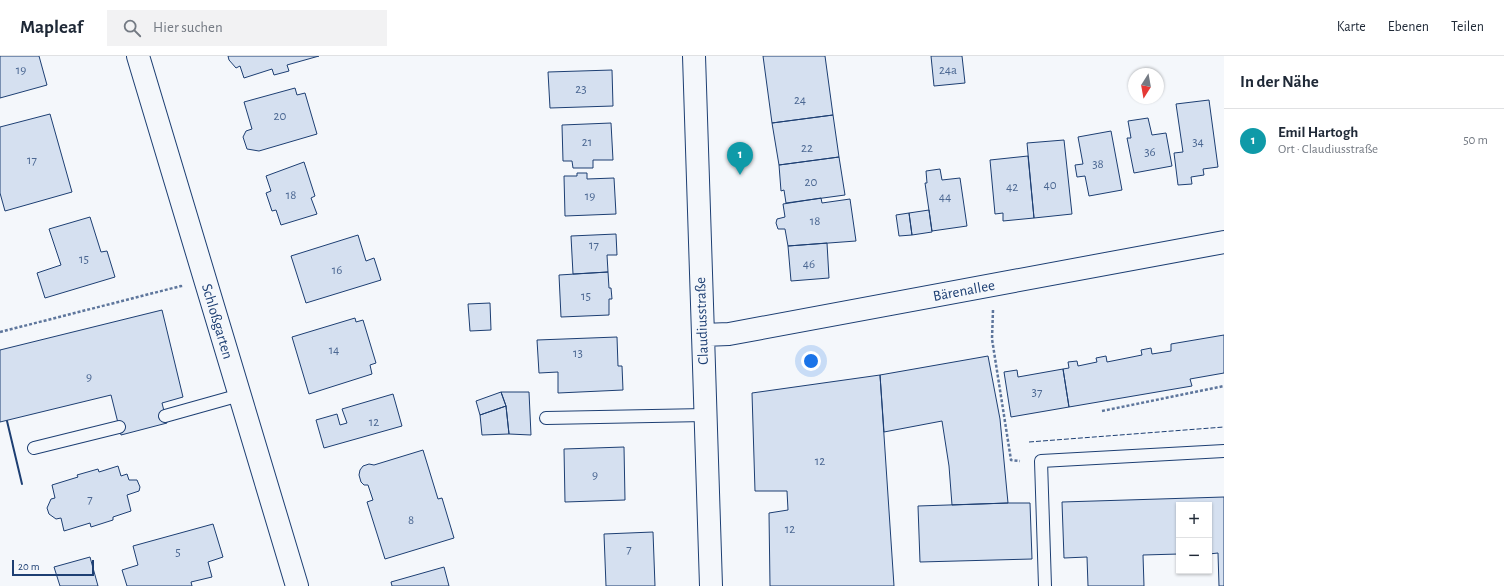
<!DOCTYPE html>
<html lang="de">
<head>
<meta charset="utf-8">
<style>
  body { margin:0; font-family:"Alegreya Sans",sans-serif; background:#f2f2f3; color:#1f2937 }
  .controls { position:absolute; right:12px; bottom:12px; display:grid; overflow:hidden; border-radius:0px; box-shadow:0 1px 3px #0004 }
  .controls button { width:36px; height:36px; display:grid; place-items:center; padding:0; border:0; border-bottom:1px solid #e0e1e3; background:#fff; color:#1f2937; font:20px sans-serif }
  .compass { position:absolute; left:1128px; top:12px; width:36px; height:36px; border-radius:50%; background:#fff; box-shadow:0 1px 3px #0004; rotate:191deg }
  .scale { position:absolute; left:12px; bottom:10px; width:82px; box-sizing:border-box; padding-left:4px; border:2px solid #1d3f73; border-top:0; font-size:11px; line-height:14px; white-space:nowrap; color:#1d3f73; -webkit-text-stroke:3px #f4f7fb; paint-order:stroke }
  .you { position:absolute; left:811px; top:305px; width:14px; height:14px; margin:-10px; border:3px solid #fff; border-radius:50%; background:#1a73e8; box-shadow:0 0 0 6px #1a73e833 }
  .badge { display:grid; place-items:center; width:26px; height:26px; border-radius:50%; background:#c62828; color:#fff; font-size:13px; font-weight:700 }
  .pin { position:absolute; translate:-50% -33px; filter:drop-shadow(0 1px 2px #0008) }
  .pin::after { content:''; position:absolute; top:21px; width:14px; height:12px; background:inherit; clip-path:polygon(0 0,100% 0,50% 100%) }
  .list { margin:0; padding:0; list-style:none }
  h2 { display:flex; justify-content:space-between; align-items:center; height:52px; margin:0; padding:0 16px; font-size:17px }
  h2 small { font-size:13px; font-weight:400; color:#747a83 }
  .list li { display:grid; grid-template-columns:26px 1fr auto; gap:12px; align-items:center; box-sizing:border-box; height:64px; padding:0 16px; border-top:1px solid #e0e1e3 }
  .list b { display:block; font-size:15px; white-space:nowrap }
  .list p { margin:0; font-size:13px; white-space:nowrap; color:#747a83 }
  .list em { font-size:13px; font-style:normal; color:#747a83 }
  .icon { flex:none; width:22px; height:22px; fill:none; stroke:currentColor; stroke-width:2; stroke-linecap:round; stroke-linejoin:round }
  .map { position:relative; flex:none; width:1224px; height:530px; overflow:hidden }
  header { display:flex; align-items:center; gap:24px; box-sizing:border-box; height:56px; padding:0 20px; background:#fff; border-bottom:1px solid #e0e1e3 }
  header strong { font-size:19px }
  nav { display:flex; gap:22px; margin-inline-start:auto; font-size:14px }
  .search { width:280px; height:36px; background:#f2f2f3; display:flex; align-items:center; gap:10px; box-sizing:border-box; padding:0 14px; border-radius:0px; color:#747a83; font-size:15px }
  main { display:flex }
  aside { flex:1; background:#fff }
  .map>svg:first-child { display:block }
  .building { fill:#d5e0f0; stroke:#1d3f73 }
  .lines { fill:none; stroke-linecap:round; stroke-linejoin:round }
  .service-casing { stroke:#1d3f73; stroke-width:14 }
  .minor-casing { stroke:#1d3f73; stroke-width:24 }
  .tertiary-casing { stroke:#1d3f73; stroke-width:24 }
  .path { stroke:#5e769c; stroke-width:2.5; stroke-dasharray:3 2; stroke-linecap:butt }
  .service { stroke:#f4f7fb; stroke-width:12 }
  .minor { stroke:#f4f7fb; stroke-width:22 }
  .tertiary { stroke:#f4f7fb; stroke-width:22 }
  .fence { stroke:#1d3f73; stroke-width:1; stroke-dasharray:5 2; stroke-linecap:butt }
  .wall { stroke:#1d3f73; stroke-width:2 }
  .labels { text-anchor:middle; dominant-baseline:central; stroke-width:3; stroke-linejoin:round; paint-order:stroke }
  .number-label { font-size:13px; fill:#4b6792 }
  .street-label { font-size:15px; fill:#1d3f73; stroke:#f4f7fb }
</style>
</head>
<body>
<header>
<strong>Mapleaf</strong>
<div class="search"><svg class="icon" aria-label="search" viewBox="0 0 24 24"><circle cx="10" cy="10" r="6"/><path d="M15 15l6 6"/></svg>Hier suchen</div>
<nav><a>Karte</a><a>Ebenen</a><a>Teilen</a></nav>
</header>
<main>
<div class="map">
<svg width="1224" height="530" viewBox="0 0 1224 530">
  <rect width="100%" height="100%" fill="#f4f7fb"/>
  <!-- building -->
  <path class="building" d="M 0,0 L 39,0 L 47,29 L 0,42 Z
    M 228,0 L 319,0 L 287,9 L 289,15 L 274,19 L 272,13 L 244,22 L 240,10 L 236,12 L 229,4 Z
    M 763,0 L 825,0 L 833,59 L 772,67 Z
    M 931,0 L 962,0 L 965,27 L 934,30 Z
    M 612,14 L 613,50 L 550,52 L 548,16 Z
    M 295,32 L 297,39 L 305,37 L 317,78 L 259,95 L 247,93 L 243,81 L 246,75 L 252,73 L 244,46 Z
    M 1209,44 L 1218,111 L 1203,113 L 1204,119 L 1191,121 L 1192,128 L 1178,129 L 1174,97 L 1183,96 L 1176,48 Z
    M 50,58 L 72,136 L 5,155 L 0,137 L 0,71 Z
    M 833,59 L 839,101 L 779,109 L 772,67 Z
    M 1148,62 L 1152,79 L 1166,77 L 1172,110 L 1134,117 L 1127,82 L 1131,82 L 1128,65 Z
    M 611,67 L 613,104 L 593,104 L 593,112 L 573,112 L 572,105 L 563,105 L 562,69 Z
    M 1111,75 L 1122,134 L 1089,140 L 1085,120 L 1077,121 L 1075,109 L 1083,108 L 1078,81 Z
    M 1064,84 L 1072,158 L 1034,162 L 1027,87 Z
    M 1028,100 L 1034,162 L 1003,165 L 1003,157 L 995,158 L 990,104 Z
    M 839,101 L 845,139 L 786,147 L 784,134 L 781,135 L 779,109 Z
    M 304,106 L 315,140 L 311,142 L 317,158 L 281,169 L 276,154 L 272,155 L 266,137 L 271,135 L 266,120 Z
    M 940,113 L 942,124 L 960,122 L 967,170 L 932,175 L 925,127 L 927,127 L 926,115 Z
    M 577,117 L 587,117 L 587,123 L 614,122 L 616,158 L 565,160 L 564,120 L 577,120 Z
    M 821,142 L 822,147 L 850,143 L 856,185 L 788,190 L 785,173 L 778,173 L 776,167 L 777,163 L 785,161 L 783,148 Z
    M 929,154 L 932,176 L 912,179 L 909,157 Z
    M 909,157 L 912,179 L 899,180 L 896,159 Z
    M 90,161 L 101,196 L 107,195 L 115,221 L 45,242 L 37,217 L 61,209 L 49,173 Z
    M 616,178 L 617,199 L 607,199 L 608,216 L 573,218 L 571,180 Z
    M 358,179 L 366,205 L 374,202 L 381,224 L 306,247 L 291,200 Z
    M 827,187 L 829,222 L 791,225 L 788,190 Z
    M 608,216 L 609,232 L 611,232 L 612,243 L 609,243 L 609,259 L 561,261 L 559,219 Z
    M 490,247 L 491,274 L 470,275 L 468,248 Z
    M 162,254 L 183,341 L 162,347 L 167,367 L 121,379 L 111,339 L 0,366 L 0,294 Z
    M 355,262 L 356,266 L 363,264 L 376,307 L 370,309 L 372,318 L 309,338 L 292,281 Z
    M 1224,279 L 1224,317 L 1190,323 L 1192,330 L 1069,351 L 1063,313 L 1069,312 L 1068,306 L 1077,305 L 1078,310 L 1097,306 L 1096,302 L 1106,300 L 1107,306 L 1142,299 L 1141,294 L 1151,292 L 1152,298 L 1171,295 L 1171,288 Z
    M 617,281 L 618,310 L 622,310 L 623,334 L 558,337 L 558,316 L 539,317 L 537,284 Z
    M 988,300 L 1000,363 L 1008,447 L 952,449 L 949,410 L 942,365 L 884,376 L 880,319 Z
    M 1063,313 L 1069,351 L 1011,361 L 1004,316 L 1017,314 L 1018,321 Z
    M 880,319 L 894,530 L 770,530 L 769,457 L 788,454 L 787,435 L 755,435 L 752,337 Z
    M 501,336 L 529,336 L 531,379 L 509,378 L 506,350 Z
    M 501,336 L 506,350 L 480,359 L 476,345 Z
    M 393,338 L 402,370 L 324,392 L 316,364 L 337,358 L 340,369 L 347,367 L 342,353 Z
    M 506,350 L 509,378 L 482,379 L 480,359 Z
    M 624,391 L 625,444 L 565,446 L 564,393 Z
    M 423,394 L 438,443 L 442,442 L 454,482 L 385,503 L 367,446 L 373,444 L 368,429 L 364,429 L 361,426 L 359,419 L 360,414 L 363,410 L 369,408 L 374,409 Z
    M 118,410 L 121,420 L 127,418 L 129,424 L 137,424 L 140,431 L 139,435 L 127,439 L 131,455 L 113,461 L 113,464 L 91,471 L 90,467 L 64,475 L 61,462 L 56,463 L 49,458 L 47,452 L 51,443 L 55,442 L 52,429 L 78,421 L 77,419 L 98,413 L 99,416 Z
    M 1224,441 L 1224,530 L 1219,530 L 1218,497 L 1209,498 L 1209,449 L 1179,449 L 1179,498 L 1143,499 L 1144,530 L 1088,530 L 1087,501 L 1064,502 L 1062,446 Z
    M 1008,447 L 1030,447 L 1032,503 L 920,506 L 918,450 Z
    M 213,468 L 223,501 L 208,506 L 212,521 L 191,526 L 192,530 L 127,530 L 122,514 L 138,509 L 133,490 Z
    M 653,476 L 655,530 L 606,530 L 604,478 Z
    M 90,501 L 98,530 L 60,530 L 54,511 Z
    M 444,511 L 449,530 L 392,530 L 391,526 Z"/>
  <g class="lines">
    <!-- service casing -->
    <g class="service-casing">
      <path id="service" d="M 165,360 L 240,339
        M 546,362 L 705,359
        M 34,392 L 119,371
        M 1045,530 L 1041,405 L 1224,395"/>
    </g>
    <!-- minor casing -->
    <g class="minor-casing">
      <g id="minor">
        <path id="s1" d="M 138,0 L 297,530"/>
        <path d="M 694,0 L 703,279"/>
      </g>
    </g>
    <!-- tertiary casing -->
    <g class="tertiary-casing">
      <g id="tertiary">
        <path id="s2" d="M 711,530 L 703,279 L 729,278 L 1224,186"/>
      </g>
    </g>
    <!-- path -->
    <path class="path" d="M 993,254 L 992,283 L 1011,404 L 1020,405
      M 0,276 L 181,230 L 181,232
      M 1102,355 L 1224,330"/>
    <!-- service -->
    <use href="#service" class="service"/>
    <!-- minor -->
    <use href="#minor" class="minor"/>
    <!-- tertiary -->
    <use href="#tertiary" class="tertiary"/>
    <!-- fence -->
    <path class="fence" d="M 1029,386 L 1224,371"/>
    <!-- wall -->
    <path class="wall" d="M 7,365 L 22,428"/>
  </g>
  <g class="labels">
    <!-- number labels -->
    <g class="number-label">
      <text x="21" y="14">19</text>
      <text x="948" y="14">24a</text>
      <text x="581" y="33">23</text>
      <text x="800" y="44">24</text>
      <text x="280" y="60">20</text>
      <text x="587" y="86">21</text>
      <text x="1198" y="86">34</text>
      <text x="807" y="92">22</text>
      <text x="1150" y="96">36</text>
      <text x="32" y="104">17</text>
      <text x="1098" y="108">38</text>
      <text x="811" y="126">20</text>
      <text x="1050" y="129">40</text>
      <text x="1012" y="131">42</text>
      <text x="291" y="139">18</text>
      <text x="590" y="140">19</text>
      <text x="945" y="141">44</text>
      <text x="815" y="165">18</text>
      <text x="594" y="189">17</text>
      <text x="84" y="203">15</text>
      <text x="809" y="208">46</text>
      <text x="337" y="214">16</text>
      <text x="586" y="240">15</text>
      <text x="334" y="294">14</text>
      <text x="578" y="297">13</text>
      <text x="89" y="321">9</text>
      <text x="1037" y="336">37</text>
      <text x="374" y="366">12</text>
      <text x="820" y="405">12</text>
      <text x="595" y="419">9</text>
      <text x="90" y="443">7</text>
      <text x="411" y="464">8</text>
      <text x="790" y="473">12</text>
      <text x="629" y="493">7</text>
      <text x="178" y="496">5</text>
    </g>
    <!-- street labels -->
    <g class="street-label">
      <text stroke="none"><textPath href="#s2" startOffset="516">Bärenallee</textPath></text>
      <text stroke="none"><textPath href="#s1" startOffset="277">Schloßgarten</textPath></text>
      <text transform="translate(702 265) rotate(-92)">Claudiusstraße</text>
    </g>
  </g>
</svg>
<div class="controls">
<button>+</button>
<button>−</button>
</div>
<svg class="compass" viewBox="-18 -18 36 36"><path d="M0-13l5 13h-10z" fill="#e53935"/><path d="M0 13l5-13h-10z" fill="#747a83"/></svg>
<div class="scale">20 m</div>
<div class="you"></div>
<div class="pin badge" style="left:740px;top:119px;background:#0f9aa8">1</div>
</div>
<aside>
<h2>In der Nähe<small></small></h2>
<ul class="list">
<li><span class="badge" style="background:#0f9aa8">1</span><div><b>Emil Hartogh</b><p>Ort · Claudiusstraße</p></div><em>50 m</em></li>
</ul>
</aside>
</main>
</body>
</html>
